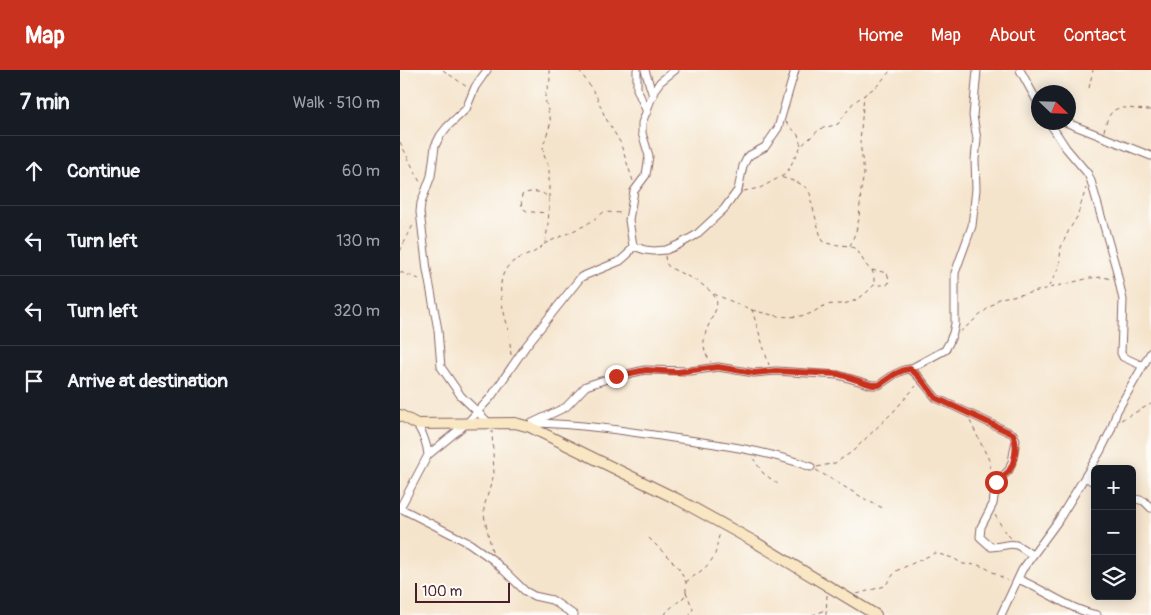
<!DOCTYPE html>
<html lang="en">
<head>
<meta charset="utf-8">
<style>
  body { margin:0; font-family:Pangolin,sans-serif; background:#20242c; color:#f1f3f6 }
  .controls { position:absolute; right:15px; bottom:15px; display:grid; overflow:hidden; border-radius:8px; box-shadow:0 2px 12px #0003 }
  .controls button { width:45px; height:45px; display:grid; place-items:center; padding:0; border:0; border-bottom:1px solid #363941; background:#171b24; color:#f1f3f6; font:25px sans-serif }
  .compass { position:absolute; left:631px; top:15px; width:45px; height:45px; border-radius:50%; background:#171b24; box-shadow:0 2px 12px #0003; rotate:113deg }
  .scale { position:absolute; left:15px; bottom:12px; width:95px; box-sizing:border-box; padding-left:5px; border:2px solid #4a1f2b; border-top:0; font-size:14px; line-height:18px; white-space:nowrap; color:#4a1f2b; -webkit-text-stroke:4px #fdfcf7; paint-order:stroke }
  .stop { position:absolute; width:15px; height:15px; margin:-11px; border:4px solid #c8321e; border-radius:50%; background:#fff }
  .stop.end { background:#c8321e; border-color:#fff; box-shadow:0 1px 5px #0008 }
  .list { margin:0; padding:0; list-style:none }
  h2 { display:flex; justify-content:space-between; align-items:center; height:65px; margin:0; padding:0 20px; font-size:21px }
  h2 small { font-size:16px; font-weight:400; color:#9ea1a6 }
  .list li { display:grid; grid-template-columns:32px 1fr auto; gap:15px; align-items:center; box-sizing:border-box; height:70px; padding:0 20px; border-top:1px solid #363941 }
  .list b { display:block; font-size:19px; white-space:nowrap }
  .list em { font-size:16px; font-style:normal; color:#9ea1a6 }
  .icon { flex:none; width:28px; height:28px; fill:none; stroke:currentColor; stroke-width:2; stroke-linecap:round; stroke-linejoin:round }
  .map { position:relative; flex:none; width:751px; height:545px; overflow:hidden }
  header { display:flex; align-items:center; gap:30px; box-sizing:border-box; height:70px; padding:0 25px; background:#c8321e; color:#fff }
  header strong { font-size:24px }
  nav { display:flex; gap:28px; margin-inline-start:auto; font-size:18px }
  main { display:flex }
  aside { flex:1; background:#171b24 }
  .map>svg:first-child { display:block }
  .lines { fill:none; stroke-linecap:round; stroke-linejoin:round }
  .street-casing { stroke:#866463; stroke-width:9 }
  .secondary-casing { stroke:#866463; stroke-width:12 }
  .path { stroke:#866463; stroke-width:1; stroke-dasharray:4 4; stroke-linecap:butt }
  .street { stroke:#fff; stroke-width:7 }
  .secondary { stroke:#f9e7c3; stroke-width:10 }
  .route { stroke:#c8321e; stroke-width:6 }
</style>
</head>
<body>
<header>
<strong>Map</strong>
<nav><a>Home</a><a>Map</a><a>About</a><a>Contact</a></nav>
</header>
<main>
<aside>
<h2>7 min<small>Walk · 510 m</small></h2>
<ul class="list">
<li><svg class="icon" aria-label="ahead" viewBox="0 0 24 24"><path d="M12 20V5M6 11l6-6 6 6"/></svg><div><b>Continue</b></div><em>60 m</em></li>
<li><svg class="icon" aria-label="left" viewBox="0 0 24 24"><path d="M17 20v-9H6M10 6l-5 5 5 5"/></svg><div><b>Turn left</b></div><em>130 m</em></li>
<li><svg class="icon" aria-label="left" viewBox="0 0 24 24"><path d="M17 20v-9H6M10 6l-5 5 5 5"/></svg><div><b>Turn left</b></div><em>320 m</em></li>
<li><svg class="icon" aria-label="arrive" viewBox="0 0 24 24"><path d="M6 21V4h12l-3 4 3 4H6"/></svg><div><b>Arrive at destination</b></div></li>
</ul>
</aside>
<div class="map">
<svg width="751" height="545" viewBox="0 0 751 545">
  <rect width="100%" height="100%" fill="#fdfcf7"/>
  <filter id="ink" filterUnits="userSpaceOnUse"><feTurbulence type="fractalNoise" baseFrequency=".02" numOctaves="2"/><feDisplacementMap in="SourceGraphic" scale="10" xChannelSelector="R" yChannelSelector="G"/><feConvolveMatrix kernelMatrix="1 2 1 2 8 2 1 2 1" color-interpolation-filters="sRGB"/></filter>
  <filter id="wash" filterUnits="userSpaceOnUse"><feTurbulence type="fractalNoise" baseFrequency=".0096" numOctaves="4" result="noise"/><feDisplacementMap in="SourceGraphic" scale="20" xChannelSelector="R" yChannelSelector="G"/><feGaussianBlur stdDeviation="1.12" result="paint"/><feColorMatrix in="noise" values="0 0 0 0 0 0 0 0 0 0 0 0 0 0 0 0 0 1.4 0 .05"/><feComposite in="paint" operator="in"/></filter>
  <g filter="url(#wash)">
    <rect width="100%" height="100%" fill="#f5e4cc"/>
  </g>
  <g filter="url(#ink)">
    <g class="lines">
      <!-- street casing -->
      <g class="street-casing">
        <path id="street" d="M 87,0 L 75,17 L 66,39 L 47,57 L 40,66 L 35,76 L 31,106 L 21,133 L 20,142 L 27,200 L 38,260 L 41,297 L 61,326 L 88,352
          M 237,0 L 237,19 L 247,42
          M 245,0 L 253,26
          M 620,0 L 638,33
          M 649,52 L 666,78 L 688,104 L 691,111 L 716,198 L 723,230 L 721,283 L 723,287 L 743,296
          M 665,52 L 751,86
          M 233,176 L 245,180 L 254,181 L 266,180 L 278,175 L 296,165 L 324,139 L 338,120 L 343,96 L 347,88 L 350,85 L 365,77 L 378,58 L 395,0
          M 510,299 L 545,280 L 549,273 L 553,263 L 555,254 L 555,203 L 572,156 L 576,119 L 575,90 L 577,69 L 573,46 L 577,0
          M 132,353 L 166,337 L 186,316 L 210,308 L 245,300 L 290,301 L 318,297 L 354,303 L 376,301 L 438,305 L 472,315 L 479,315 L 495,304 L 504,300 L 510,299 C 521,307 527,318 536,328 L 613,364 L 616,370 L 612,392 L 609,400 L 596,413 L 593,434 L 581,457 L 580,467 L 591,477 C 616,475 610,469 632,485
          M 132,353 C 180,354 226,361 273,368 C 319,374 368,381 411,397
          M 17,354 C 23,365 27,373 28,385
          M 685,407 L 695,413
          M 732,428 L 744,431 L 751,438
          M 0,438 L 28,385 L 67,353 L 91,327 L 126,276 L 181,207 L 220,191 L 228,184 L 233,176 L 229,150 L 234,121 L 246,105 L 249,86 L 242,63 L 242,53 L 255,19 L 260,12 L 275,0
          M 0,438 L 69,473 L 93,490 L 125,521 L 134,526 L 152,530 L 174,545
          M 618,509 C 645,520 668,539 697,545
          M 601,545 L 622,500 L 658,451 L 700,382 L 711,360 L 717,341 L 751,282"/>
      </g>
      <!-- secondary casing -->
      <g class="secondary-casing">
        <path id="secondary" d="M 0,345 L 17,354 L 115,353 L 130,357 L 279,430 L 355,472 L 476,545"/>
      </g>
      <!-- path -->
      <path class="path" d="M 43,0 L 67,17
        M 179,0 L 196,25 L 205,47 L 220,72 L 233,111
        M 689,18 L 693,0
        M 386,52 L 398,65 L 401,76
        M 704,61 C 711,28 724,40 751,40
        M 0,72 L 21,114
        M 344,121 L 360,118 L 386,104 L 401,76 L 420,59 L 438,54 L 453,33 L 477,16 L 491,0
        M 149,128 L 149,98 L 144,85 L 143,76 L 151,52 L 146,33 L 145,26 L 150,10 L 149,0
        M 144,174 L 186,155 L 204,142 L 222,143
        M 450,176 L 456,161 L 459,149 L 461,120 L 464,104 L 460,71 L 464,25
        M 0,181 L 14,153
        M 265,186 L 266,193 L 269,197 C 283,205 323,219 316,239 C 308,258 296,273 311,292
        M 472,200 L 474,206 L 474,214
        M 0,202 L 22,210
        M 649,216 L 659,198 L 661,177 L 669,160 L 677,147 L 686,118
        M 314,224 L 352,240 L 369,295
        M 352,240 C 371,245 389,250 409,244 C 415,242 420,237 426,235 C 431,234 437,234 442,234 C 456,232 465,225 474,215 L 487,215 L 489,212 L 488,205 C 482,200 478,202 472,200 C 463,196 462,183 454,178 C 444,173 432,177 422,171 L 411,131 C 412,114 393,111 380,107
        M 560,262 L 600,228 L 625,224 L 690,208 L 703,207 L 711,209
        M 111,285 C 110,276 110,266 108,258 C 104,242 98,224 102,208 C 109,182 133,191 145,172 C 147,168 150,136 149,130 C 146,120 129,120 122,125 C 118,146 132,141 148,143
        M 721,350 L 751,334
        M 570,351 L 589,390 L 591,401 L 589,415
        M 353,388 L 363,403 L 378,414
        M 417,397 L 435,393 L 452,382 L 494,341 L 516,316
        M 416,400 L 470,432 L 485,439
        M 595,445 L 605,462 L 611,468
        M 249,468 L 278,497 L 286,512 L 286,521 L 284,527 L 267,541 L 265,545
        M 92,481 L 84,445 L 84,437 L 94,404 L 92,361
        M 286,512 C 295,505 309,497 314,486 C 318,479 316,470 321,462
        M 286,522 L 293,539 L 290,545
        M 457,524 L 485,516 L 496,501 L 535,483 L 553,488 L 563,494 L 578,495 L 586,498 L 608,511
        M 412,545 L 421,542 L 426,538
        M 426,545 L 427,525"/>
      <!-- street -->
      <use href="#street" class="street"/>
      <!-- secondary -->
      <use href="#secondary" class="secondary"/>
    </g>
  </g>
  <g class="lines" filter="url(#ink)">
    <!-- route -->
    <path class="route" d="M 216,306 L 246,300 L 277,302 L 318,297 L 354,303 L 376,301 L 438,304 L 472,315 L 479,315 L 495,304 L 504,300 L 510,299 C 522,307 527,318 536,328 L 613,364 C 618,374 615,392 609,401 C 605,405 600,409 596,412"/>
  </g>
</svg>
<div class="controls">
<button>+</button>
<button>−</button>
<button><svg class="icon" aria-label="layers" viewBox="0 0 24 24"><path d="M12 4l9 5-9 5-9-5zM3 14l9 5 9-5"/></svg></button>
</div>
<svg class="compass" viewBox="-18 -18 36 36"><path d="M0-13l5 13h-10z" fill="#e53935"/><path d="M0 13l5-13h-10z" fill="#9ea1a6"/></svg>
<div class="scale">100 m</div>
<div class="stop" style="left:596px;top:412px"></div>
<div class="stop end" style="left:216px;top:306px"></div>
</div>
</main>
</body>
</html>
